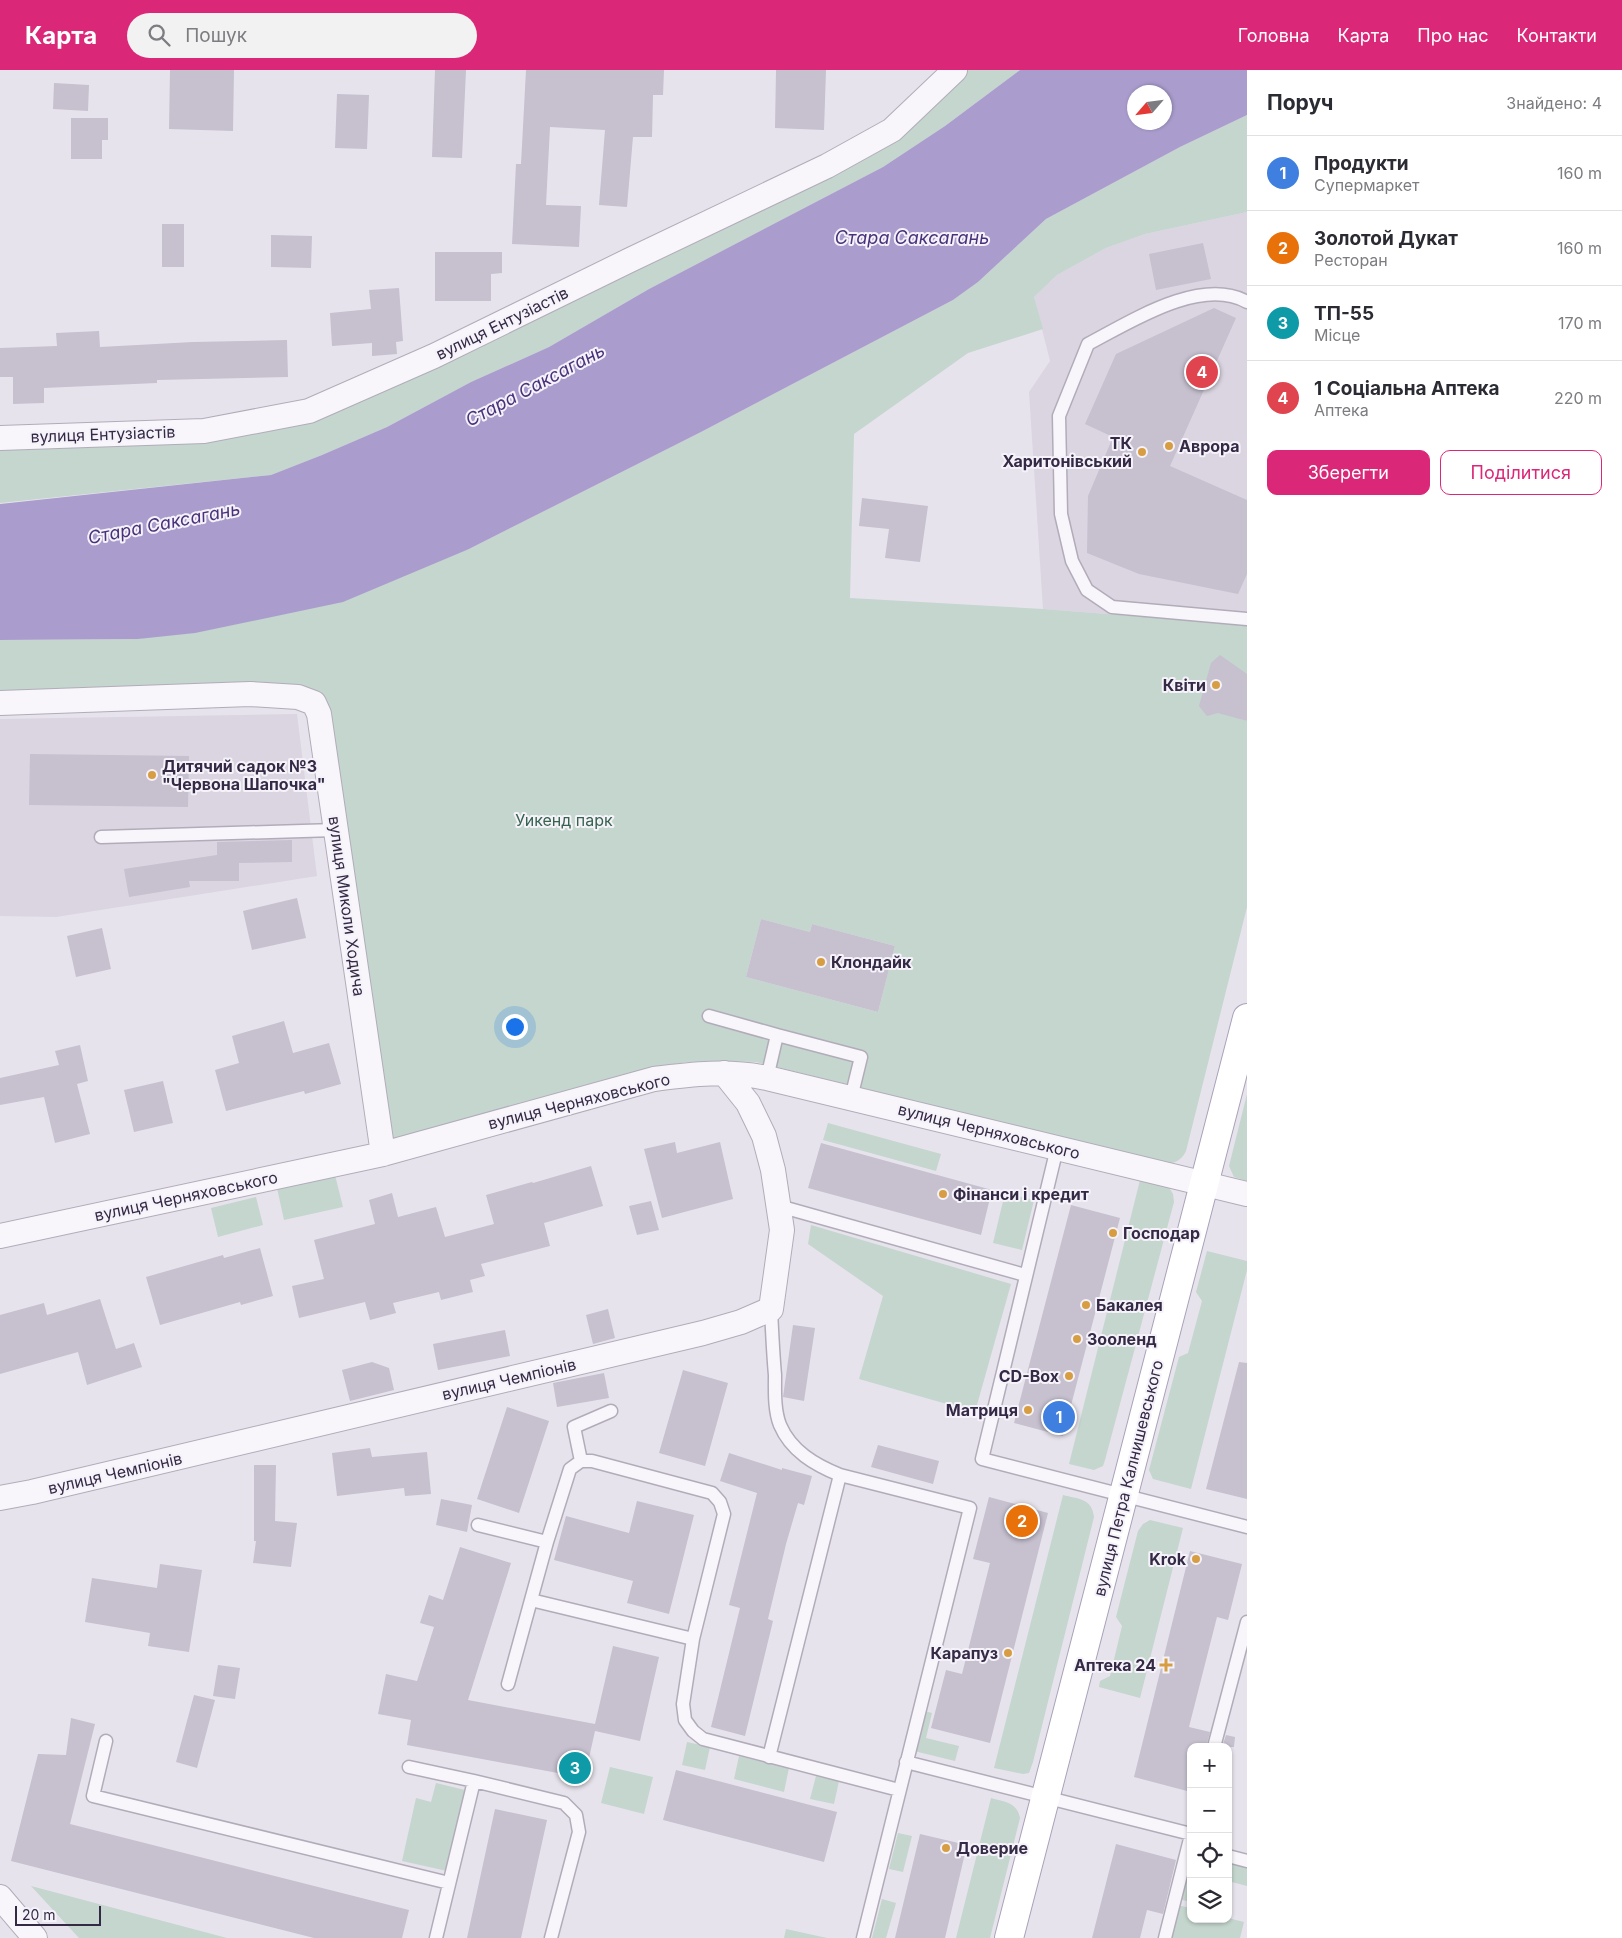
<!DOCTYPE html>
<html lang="uk">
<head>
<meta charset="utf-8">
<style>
  body { margin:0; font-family:Inter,sans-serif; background:#f2f2f3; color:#2b2b33 }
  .controls { position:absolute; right:15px; bottom:15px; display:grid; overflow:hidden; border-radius:10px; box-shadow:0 1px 4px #0004 }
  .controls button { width:45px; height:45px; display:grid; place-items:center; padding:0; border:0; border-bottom:1px solid #e1e1e2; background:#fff; color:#2b2b33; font:25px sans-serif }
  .compass { position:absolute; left:1127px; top:15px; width:45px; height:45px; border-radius:50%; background:#fff; box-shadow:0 1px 4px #0004; rotate:242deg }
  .scale { position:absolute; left:15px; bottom:12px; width:86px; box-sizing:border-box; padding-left:5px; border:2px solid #352a46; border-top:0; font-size:14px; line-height:18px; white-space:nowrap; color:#352a46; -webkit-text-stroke:4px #f5f3f9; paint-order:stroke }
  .you { position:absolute; left:514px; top:956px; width:18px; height:18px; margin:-12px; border:4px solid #fff; border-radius:50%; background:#1a73e8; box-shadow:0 0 0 8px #1a73e833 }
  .badge { display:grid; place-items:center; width:32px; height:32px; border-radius:50%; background:#db2777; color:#fff; font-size:16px; font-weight:700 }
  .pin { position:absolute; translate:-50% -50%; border:2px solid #fff; box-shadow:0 1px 5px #0006 }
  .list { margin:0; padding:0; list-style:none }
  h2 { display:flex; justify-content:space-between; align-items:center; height:65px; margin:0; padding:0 20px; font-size:21px }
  h2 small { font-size:16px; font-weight:400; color:#7c7c81 }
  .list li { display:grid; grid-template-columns:32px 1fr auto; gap:15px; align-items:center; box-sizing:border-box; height:75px; padding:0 20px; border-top:1px solid #e1e1e2 }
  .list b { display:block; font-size:19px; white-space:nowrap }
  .list p { margin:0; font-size:16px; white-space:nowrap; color:#7c7c81 }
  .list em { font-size:16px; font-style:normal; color:#7c7c81 }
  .actions { display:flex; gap:10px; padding:15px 20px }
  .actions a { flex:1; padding:11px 0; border:1px solid #db2777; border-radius:10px; text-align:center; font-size:18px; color:#db2777 }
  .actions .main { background:#db2777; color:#fff }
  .icon { flex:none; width:28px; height:28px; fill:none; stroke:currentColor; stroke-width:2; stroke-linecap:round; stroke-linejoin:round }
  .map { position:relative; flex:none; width:1247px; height:1868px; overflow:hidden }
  header { display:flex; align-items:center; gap:30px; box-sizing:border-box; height:70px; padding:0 25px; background:#db2777; color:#fff }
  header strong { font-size:24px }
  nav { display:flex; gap:28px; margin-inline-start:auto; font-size:18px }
  .search { width:350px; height:45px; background:#f2f2f3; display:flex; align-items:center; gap:12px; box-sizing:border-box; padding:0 18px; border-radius:28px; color:#7c7c81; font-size:19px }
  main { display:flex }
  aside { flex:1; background:#fff }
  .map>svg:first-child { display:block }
  .built { fill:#dad5e1 }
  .green { fill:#c4d6cd; fill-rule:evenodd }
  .water { fill:#aa9dce; fill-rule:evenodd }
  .building { fill:#c6c0cf }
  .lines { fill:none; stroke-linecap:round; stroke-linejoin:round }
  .service-casing { stroke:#b2acba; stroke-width:15 }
  .minor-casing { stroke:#b2acba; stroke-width:26 }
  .primary-casing { stroke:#aaa2b9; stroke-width:30 }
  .service { stroke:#f8f6fa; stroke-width:12 }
  .minor { stroke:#f8f6fa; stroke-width:24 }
  .primary { stroke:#fff; stroke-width:28 }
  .poi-dot { fill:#d79d43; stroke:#f5f3f9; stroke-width:2 }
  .labels { text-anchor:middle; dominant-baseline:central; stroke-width:4; stroke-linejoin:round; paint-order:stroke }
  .street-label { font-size:16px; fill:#352a46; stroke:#f5f3f9 }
  .poi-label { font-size:16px; font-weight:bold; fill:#352a46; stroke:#f5f3f9; text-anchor:start }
  .park-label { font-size:16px; fill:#36624f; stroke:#f5f3f9 }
  .water-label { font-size:18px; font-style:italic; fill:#49317c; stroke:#f5f3f9 }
</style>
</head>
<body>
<header>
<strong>Карта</strong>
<div class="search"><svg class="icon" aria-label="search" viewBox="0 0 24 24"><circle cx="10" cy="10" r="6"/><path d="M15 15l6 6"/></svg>Пошук</div>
<nav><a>Головна</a><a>Карта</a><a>Про нас</a><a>Контакти</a></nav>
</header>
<main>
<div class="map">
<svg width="1247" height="1868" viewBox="0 0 1247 1868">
  <rect width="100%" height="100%" fill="#e7e3ec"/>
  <!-- built -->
  <path class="built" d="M 1247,142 L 1247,555 L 1043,539 L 1029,322 L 1050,291 L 1034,227 L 1057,205 L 1106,178 L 1145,164 Z
    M 297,644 L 317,806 L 56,847 L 0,846 L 0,649 Z"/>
  <!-- green -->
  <path class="green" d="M 955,0 L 1020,0 L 945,56 L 883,97 L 649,219 L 549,277 L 471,312 L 387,357 L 322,385 L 271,405 L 0,433 L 0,368 L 309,341 L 827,96 Z
    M 1247,45 L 1247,142 L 1145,164 L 1106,178 L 1057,205 L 1034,227 L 1043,259 L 968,283 L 854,364 L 850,528 L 1043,539 L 1247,555 L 1247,626 L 1241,649 L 1247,651 L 1247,837 L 1186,1081 C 1183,1087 1179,1091 1172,1093 L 1141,1086 L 756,992 L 724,991 L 686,992 L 648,1000 L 388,1074 L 314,633 L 0,633 L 0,570 L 138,569 L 469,479 L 701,362 L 953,230 L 978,212 L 1046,149 L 1180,77 ZM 761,849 L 810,862 L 812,854 L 895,876 L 878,942 L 746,907 Z
    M 1247,1024 L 1247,1111 L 1234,1107 L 1229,1096 Z
    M 828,1053 L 941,1084 L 936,1101 L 823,1070 Z
    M 335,1105 L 343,1137 L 284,1150 L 277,1118 Z
    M 1140,1110 L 1168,1116 L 1173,1124 L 1174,1132 L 1105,1390 L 1103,1396 L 1094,1400 L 1069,1394 Z
    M 1005,1123 L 1034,1130 L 1022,1180 L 993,1173 Z
    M 256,1127 L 263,1155 L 218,1167 L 211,1138 Z
    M 811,1155 L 1011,1214 L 975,1342 L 859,1309 L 883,1226 L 808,1174 Z
    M 1207,1181 L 1247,1191 L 1247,1200 L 1191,1419 L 1153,1409 L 1149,1400 L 1179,1287 L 1188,1283 L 1202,1231 L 1196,1222 Z
    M 1063,1425 C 1078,1429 1092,1428 1094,1447 L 1033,1692 L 1029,1703 L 1023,1704 L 994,1698 Z
    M 1150,1450 L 1183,1458 L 1140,1628 L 1099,1617 L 1100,1611 L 1110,1606 L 1122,1556 L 1116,1547 L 1138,1461 L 1143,1454 Z
    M 921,1640 L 932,1643 L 926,1668 L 959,1676 L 955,1691 L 910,1680 Z
    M 687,1672 L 710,1677 L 705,1700 L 682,1695 Z
    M 739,1686 L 789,1698 L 784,1722 L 734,1709 Z
    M 610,1697 L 653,1707 L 644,1744 L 601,1733 Z
    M 816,1706 L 839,1711 L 834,1734 L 810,1729 Z
    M 436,1713 L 465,1720 L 447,1801 L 402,1791 L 416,1728 L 431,1732 Z
    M 991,1728 C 1005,1732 1017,1732 1020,1748 L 990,1868 L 956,1868 Z
    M 898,1763 L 912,1766 L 903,1802 L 889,1799 Z
    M 1191,1780 L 1191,1832 L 1178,1829 Z
    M 1228,1789 L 1247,1794 L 1247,1816 L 1228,1811 Z
    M 31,1816 L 227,1868 L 79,1868 Z
    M 882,1829 L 896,1833 L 886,1868 L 872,1868 Z
    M 1177,1835 L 1191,1838 L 1191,1849 L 1228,1848 L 1244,1852 L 1240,1868 L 1169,1868 Z
    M 786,1859 L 827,1868 L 784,1868 Z"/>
  <!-- water -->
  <path class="water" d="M 1020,0 L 1247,0 L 1247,45 L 1180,77 L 1046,149 L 978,212 L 953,230 L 701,362 L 469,479 L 343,532 L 195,563 L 138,569 L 0,570 L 0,434 L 271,405 L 322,385 L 387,357 L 471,312 L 549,277 L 649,219 L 883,97 L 945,56 ZM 1134,22 L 1164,22 L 1164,52 L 1134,52 Z"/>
  <!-- building -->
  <path class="building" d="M 170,0 L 234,0 L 233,61 L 169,59 Z
    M 435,0 L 466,0 L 462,88 L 432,87 Z
    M 526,0 L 664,0 L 663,25 L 653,25 L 652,67 L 633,67 L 627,137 L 599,135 L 605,60 L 550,57 L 546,135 L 581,136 L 579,177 L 512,174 L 516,94 L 521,94 Z
    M 776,0 L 826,0 L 824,60 L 775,58 Z
    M 54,13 L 89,15 L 88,41 L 53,39 Z
    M 337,24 L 369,25 L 367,79 L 335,78 Z
    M 71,48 L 108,48 L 108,70 L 102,70 L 102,89 L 71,89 Z
    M 162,154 L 184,154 L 184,197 L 162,197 Z
    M 271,165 L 312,166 L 311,198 L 271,197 Z
    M 1203,173 L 1211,209 L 1156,220 L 1149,184 Z
    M 435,182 L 502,182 L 502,203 L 491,204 L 491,231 L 435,231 Z
    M 399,218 L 403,271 L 396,272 L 397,284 L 372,286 L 372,273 L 332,276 L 330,243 L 371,239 L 369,220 Z
    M 1214,238 L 1236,248 L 1170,396 L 1247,430 L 1247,504 L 1238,524 L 1139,504 L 1087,483 L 1088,426 L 1113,367 L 1085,354 L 1116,284 Z
    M 99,261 L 100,277 L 193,272 L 287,270 L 288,307 L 157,310 L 157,313 L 44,318 L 44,333 L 13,334 L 13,307 L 0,307 L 0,278 L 57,276 L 56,263 Z
    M 862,428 L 928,436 L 920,492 L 885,488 L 889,459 L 859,456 Z
    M 1220,585 L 1247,604 L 1247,651 L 1218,643 L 1207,646 L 1199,636 L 1211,593 Z
    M 30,684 L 189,686 L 188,737 L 29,735 Z
    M 292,770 L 292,792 L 239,793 L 239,811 L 189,811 L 190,817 L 129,827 L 124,799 L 217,785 L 217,772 Z
    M 297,828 L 306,868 L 252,880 L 243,841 Z
    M 761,849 L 810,862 L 812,854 L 895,876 L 878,942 L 746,907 Z
    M 102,858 L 111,899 L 76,907 L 67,866 Z
    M 284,951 L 293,983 L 329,973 L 341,1014 L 305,1024 L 304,1021 L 226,1041 L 215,1000 L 239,993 L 232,966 Z
    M 80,975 L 88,1011 L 77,1014 L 90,1064 L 55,1073 L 44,1027 L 0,1035 L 0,1008 L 59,995 L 55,981 Z
    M 163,1011 L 173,1053 L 134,1062 L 124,1020 Z
    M 675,1072 L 677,1083 L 720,1072 L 733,1129 L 662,1148 L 644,1079 Z
    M 821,1073 L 992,1120 L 981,1165 L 808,1118 Z
    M 591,1096 L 603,1136 L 544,1153 L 550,1176 L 481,1194 L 485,1206 L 470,1210 L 473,1222 L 441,1230 L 439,1222 L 393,1233 L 396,1243 L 370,1250 L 365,1232 L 299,1248 L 292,1216 L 324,1209 L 314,1170 L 375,1154 L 369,1130 L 392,1123 L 398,1147 L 436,1137 L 445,1167 L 494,1154 L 486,1125 L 532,1112 L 533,1113 Z
    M 651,1131 L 659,1160 L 637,1165 L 629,1136 Z
    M 1071,1135 L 1120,1148 L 1063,1366 L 1014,1353 Z
    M 260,1178 L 273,1226 L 241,1235 L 240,1232 L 160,1255 L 146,1207 L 223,1185 L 224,1188 Z
    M 100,1229 L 116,1279 L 134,1273 L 142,1297 L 87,1315 L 78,1282 L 0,1304 L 0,1245 L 44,1233 L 47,1245 Z
    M 608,1239 L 615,1268 L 593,1274 L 586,1245 Z
    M 793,1255 L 815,1258 L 804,1331 L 783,1327 Z
    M 505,1260 L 510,1286 L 438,1300 L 433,1274 Z
    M 372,1292 L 389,1298 L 394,1320 L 350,1331 L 342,1300 Z
    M 1239,1292 L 1247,1293 L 1247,1429 L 1206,1419 Z
    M 683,1300 L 728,1313 L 705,1396 L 659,1383 Z
    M 604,1303 L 609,1328 L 557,1337 L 553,1313 Z
    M 507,1337 L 549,1351 L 519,1443 L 477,1429 Z
    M 878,1375 L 939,1391 L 933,1414 L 871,1397 Z
    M 370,1378 L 372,1387 L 427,1382 L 431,1424 L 405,1426 L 404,1418 L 337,1426 L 332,1383 Z
    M 729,1383 L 782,1400 L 782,1398 L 812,1406 L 804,1435 L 798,1433 L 786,1474 L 768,1549 L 773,1551 L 745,1666 L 711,1657 L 740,1538 L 729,1535 L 757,1423 L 720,1411 Z
    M 254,1395 L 276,1395 L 275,1451 L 297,1453 L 291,1497 L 253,1493 L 256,1471 L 254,1471 Z
    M 989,1427 L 1048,1443 L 990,1673 L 931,1658 L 946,1600 L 962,1604 L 990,1493 L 973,1489 Z
    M 441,1429 L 472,1435 L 467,1462 L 436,1455 Z
    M 637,1431 L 694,1445 L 669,1544 L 627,1533 L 633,1511 L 554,1490 L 566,1446 L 629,1463 Z
    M 460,1477 L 511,1493 L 468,1630 L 595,1654 L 613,1576 L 659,1587 L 640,1671 L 595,1661 L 583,1715 L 561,1710 L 563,1704 L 407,1675 L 411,1650 L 378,1644 L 386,1604 L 417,1611 L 434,1557 L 420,1553 L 429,1525 L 443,1530 Z
    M 1190,1481 L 1242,1494 L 1228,1550 L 1217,1547 L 1189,1657 L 1210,1662 L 1206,1677 L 1191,1677 L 1191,1703 L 1187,1721 L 1134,1707 Z
    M 160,1494 L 202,1500 L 189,1582 L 148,1576 L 150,1563 L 85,1552 L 92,1508 L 157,1518 Z
    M 218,1595 L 240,1598 L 235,1629 L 213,1626 Z
    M 194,1625 L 215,1630 L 197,1698 L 176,1692 Z
    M 71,1648 L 95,1654 L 70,1754 L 409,1840 L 402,1868 L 314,1868 L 11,1791 L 38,1684 L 66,1685 Z
    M 1226,1665 L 1235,1667 L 1234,1677 L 1222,1677 Z
    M 676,1700 L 837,1742 L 824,1792 L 663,1750 Z
    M 495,1739 L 547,1750 L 521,1868 L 467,1868 Z
    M 920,1764 L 967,1775 L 945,1868 L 895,1868 Z
    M 1116,1774 L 1176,1790 L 1163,1844 L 1147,1840 L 1140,1868 L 1092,1868 Z"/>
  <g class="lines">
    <!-- service casing -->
    <g class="service-casing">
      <path id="service" d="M 1247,232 C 1201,206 1130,252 1088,274 L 1059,346 L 1061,444 L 1072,491 L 1087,520 L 1112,537 L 1247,549
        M 101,767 L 335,760
        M 709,946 L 777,965
        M 767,1008 L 777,965 L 861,987 L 851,1028
        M 1057,1078 L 982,1389 L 1247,1457
        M 779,1136 L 1025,1205
        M 771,1239 C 772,1261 773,1283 775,1305 C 775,1320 774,1340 780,1355 C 791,1381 815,1395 840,1405 L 970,1438 L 863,1868
        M 581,1391 L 574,1357 L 611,1341
        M 478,1455 L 547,1472
        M 531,1530 L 547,1472 L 570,1399 L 581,1391 L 592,1391 L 712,1423 L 720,1432 L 724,1444 L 693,1569 L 683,1634 L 685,1650 L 693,1661 L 703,1669 L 899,1720
        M 508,1614 L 531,1530 L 693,1569
        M 106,1671 L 93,1726 L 449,1813
        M 1214,1677 L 1247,1552
        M 769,1687 L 840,1405
        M 906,1692 L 1191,1764
        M 409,1697 L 474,1711 L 564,1733 L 576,1745 L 579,1762 L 551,1868
        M 1228,1786 L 1247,1791
        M 436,1868 L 474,1711
        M 1165,1868 L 1191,1765"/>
    </g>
    <!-- minor casing -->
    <g class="minor-casing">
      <path id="minor" d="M 0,368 L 204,361 L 309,341 L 434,286 L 630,190 L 827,96 L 892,60 L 955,0
        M 0,633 L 250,624 L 298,627 L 314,633 L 319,644 L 383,1084
        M 0,1166 L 383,1084 L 654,1009 C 692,1004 729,1000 767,1008 L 1247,1124
        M 0,1428 L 32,1422 L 703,1263 L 741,1252 L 771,1239 L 782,1160 L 773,1100 L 764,1066 L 748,1033 L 724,1003
        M 0,1827 L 35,1868"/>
    </g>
    <!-- primary casing -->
    <g class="primary-casing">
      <path id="primary" d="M 1009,1868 L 1247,948"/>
    </g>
    <!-- service -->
    <use href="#service" class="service"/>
    <!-- minor -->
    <use href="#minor" class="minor"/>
    <!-- primary -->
    <use href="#primary" class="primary"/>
  </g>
  <!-- markers -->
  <g class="poi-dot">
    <circle cx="1169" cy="376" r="5"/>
    <circle cx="1142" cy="382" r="5"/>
    <circle cx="1216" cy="615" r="5"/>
    <circle cx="152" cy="705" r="5"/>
    <circle cx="821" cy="892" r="5"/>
    <circle cx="943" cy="1124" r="5"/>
    <circle cx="1113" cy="1163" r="5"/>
    <circle cx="1086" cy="1235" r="5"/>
    <circle cx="1077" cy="1269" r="5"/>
    <circle cx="1069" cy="1306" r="5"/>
    <circle cx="1028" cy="1340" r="5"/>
    <circle cx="1196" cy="1489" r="5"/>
    <circle cx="1008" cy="1583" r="5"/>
    <path d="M1163.5 1587.5h5v5h5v5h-5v5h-5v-5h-5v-5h5z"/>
    <circle cx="946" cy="1778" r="5"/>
  </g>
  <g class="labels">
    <!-- street labels -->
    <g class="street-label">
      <text transform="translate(502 253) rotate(-26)">вулиця Ентузіастів</text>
      <text transform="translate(103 364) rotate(-2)">вулиця Ентузіастів</text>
      <text transform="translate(347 836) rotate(82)">вулиця Миколи Ходича</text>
      <text transform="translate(579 1031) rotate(-14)">вулиця Черняховського</text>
      <text transform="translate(989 1061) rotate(14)">вулиця Черняховського</text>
      <text transform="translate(186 1126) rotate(-12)">вулиця Черняховського</text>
      <text transform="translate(509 1309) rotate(-13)">вулиця Чемпіонів</text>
      <text transform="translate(115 1403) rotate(-13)">вулиця Чемпіонів</text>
      <text transform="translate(1128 1408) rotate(-76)">вулиця Петра Калнишевського</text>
    </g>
    <!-- poi labels -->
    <g class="poi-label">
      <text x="1132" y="373" text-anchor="end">ТК<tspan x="1132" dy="18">Харитонівський</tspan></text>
      <text x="1179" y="376">Аврора</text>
      <text x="1206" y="615" text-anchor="end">Квіти</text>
      <text x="162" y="696">Дитячий садок №3<tspan x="162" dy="18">"Червона Шапочка"</tspan></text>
      <text x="831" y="892">Клондайк</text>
      <text x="953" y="1124">Фінанси і кредит</text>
      <text x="1123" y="1163">Господар</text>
      <text x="1096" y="1235">Бакалея</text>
      <text x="1087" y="1269">Зооленд</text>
      <text x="1059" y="1306" text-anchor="end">CD-Box</text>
      <text x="1018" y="1340" text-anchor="end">Матриця</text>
      <text x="1186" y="1489" text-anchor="end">Krok</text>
      <text x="998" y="1583" text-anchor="end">Карапуз</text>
      <text x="1156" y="1595" text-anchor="end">Аптека 24</text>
      <text x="956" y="1778">Доверие</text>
    </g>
    <!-- park labels -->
    <g class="park-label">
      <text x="564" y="750">Уикенд парк</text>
    </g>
    <!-- water labels -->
    <g class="water-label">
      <text x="912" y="167">Стара Саксагань</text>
      <text transform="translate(535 315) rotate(-28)">Стара Саксагань</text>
      <text transform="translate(164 453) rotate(-11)">Стара Саксагань</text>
    </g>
  </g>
</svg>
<div class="controls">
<button>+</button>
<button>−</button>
<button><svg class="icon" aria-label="locate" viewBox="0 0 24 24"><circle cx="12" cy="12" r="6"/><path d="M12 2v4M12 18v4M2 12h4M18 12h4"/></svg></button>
<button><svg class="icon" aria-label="layers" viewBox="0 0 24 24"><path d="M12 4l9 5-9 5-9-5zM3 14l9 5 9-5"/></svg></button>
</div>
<svg class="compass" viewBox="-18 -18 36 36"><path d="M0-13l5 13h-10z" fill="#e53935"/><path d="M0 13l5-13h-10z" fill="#7c7c81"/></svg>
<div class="scale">20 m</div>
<div class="you"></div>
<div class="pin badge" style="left:1059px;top:1347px;background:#3f7fe0">1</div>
<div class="pin badge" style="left:1022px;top:1451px;background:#e8710a">2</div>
<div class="pin badge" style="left:575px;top:1698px;background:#0f9aa8">3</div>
<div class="pin badge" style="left:1202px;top:302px;background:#e0444e">4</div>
</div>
<aside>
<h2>Поруч<small>Знайдено: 4</small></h2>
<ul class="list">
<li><span class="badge" style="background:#3f7fe0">1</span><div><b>Продукти</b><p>Супермаркет</p></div><em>160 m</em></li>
<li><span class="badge" style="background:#e8710a">2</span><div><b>Золотой Дукат</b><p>Ресторан</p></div><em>160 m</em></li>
<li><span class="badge" style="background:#0f9aa8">3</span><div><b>ТП-55</b><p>Місце</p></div><em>170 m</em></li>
<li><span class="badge" style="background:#e0444e">4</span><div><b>1 Соціальна Аптека</b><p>Аптека</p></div><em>220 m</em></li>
</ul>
<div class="actions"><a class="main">Зберегти</a><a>Поділитися</a></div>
</aside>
</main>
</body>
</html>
